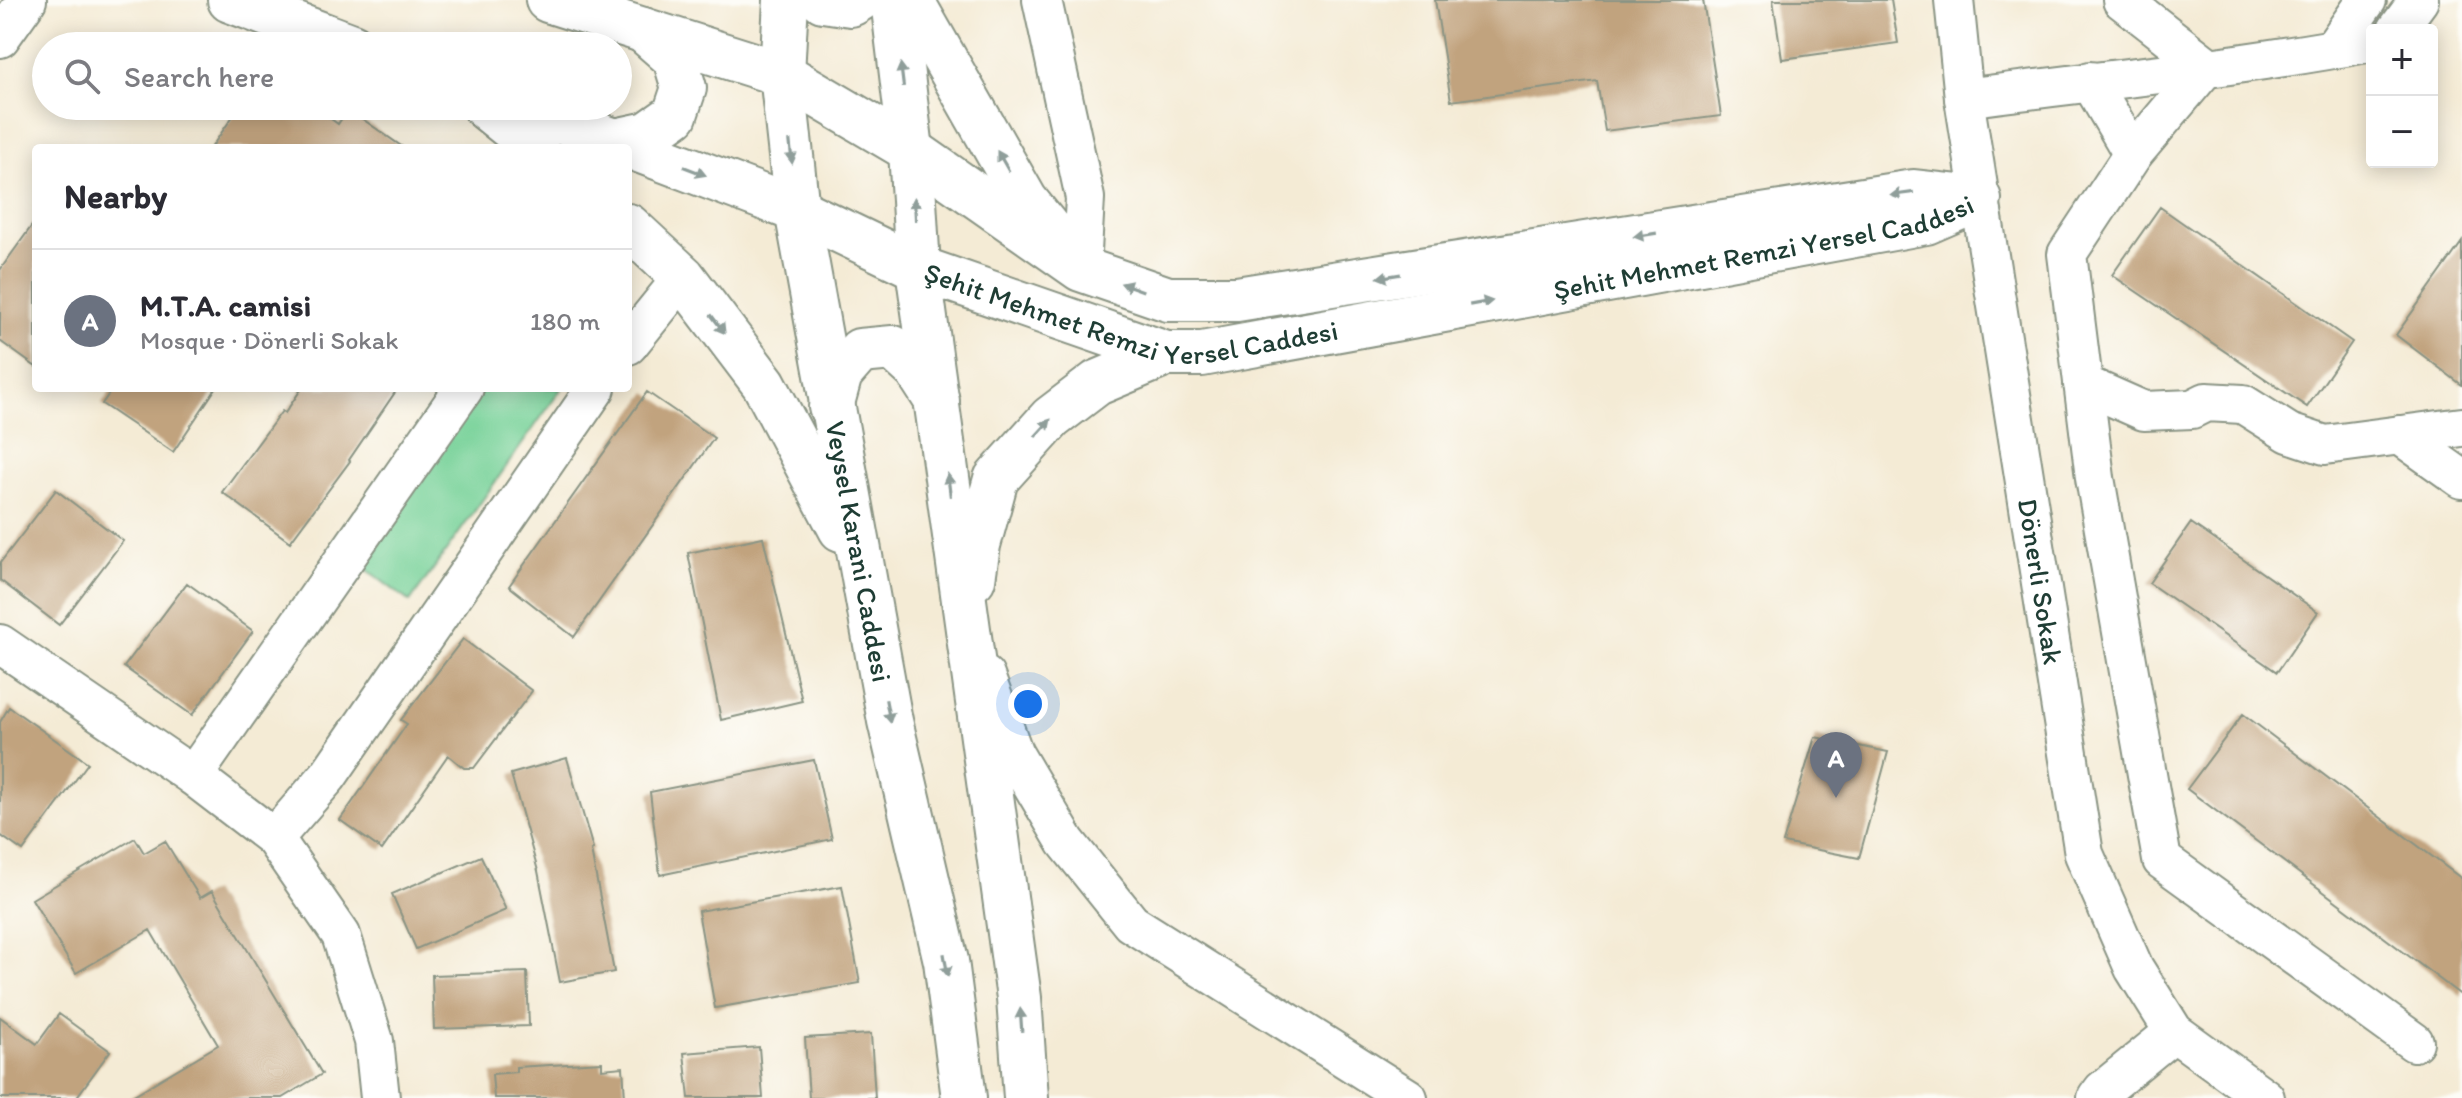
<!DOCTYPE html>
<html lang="en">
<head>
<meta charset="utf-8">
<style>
  body { margin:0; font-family:Itim,sans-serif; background:#f7f7f7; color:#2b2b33 }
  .controls { position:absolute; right:24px; top:24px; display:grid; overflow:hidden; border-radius:8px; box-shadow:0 4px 20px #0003 }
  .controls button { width:72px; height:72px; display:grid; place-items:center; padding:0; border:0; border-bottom:2px solid #e1e1e2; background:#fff; color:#2b2b33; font:40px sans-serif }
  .you { position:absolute; left:1028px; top:704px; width:28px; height:28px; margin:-20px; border:6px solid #fff; border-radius:50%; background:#1a73e8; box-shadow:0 0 0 12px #1a73e833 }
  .badge { display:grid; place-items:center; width:52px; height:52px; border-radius:50%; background:#d1495b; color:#fff; font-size:26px; font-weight:700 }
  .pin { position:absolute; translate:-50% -66px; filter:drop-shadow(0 2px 4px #0008) }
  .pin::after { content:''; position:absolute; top:42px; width:28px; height:24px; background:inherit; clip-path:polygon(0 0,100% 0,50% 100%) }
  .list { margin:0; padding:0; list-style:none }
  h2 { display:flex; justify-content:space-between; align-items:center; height:104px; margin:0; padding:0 32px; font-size:34px }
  h2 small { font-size:26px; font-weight:400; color:#7c7c81 }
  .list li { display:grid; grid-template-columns:52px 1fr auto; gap:24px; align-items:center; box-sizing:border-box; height:144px; padding:0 32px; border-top:2px solid #e1e1e2 }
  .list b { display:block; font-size:30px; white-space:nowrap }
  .list p { margin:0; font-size:26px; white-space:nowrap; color:#7c7c81 }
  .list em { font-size:26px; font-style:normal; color:#7c7c81 }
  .icon { flex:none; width:44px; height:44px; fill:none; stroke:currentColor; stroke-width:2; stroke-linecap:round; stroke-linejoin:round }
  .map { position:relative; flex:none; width:2462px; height:1098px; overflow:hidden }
  .search { position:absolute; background:#fff; box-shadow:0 4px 20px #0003; left:32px; top:32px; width:600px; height:88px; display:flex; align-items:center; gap:20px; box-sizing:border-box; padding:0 28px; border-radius:44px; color:#7c7c81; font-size:30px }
  .panel { position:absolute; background:#fff; box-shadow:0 4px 20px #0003; left:32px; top:144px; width:600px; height:248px; border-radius:8px }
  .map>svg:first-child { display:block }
  .green { fill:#76d198; stroke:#4a8766; stroke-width:2 }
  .building { fill:#c1a37e }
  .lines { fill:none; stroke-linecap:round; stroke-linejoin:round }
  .minor-casing { stroke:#8a9484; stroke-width:42 }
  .major-casing { stroke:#8a9484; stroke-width:48 }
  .minor { stroke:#fff; stroke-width:38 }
  .major { stroke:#fff; stroke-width:44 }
  .oneway { fill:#8f9e9a }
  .labels { text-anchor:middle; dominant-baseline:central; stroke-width:6; stroke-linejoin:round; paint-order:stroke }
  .street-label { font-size:28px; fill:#1f3d34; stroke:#fdfcf7 }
</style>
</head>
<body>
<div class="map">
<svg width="2462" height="1098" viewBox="0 0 2462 1098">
  <rect width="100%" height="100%" fill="#fdfcf7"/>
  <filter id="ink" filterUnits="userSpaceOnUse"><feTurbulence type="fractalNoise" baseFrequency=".0125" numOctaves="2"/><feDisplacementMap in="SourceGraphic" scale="16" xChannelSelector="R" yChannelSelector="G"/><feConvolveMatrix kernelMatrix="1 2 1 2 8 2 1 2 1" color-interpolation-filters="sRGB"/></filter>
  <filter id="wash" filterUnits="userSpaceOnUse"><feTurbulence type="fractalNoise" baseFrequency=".006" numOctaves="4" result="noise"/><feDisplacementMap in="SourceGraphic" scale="32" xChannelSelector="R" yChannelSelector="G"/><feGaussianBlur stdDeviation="1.8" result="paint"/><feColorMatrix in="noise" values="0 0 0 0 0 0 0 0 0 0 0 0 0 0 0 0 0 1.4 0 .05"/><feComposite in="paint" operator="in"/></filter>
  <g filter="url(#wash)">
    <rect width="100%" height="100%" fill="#f4ebd5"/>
    <!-- green -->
    <path class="green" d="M 483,388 L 562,388 L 410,602 L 358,563 Z"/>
    <g id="blocks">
      <!-- building -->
      <path class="building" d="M 1435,0 L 1703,0 L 1721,116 L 1605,131 L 1597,81 L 1451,101 Z
        M 1773,0 L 1891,0 L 1898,43 L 1782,59 Z
        M 240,106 L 313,106 L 338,124 L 348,109 L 404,148 L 211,148 Z
        M 2160,207 L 2352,342 L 2307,407 L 2112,275 Z
        M 36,220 L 36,367 L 0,341 L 0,270 Z
        M 2462,242 L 2462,385 L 2396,335 Z
        M 113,388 L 216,388 L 173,452 L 102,404 Z
        M 302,388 L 398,388 L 349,460 L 350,461 L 290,542 L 222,492 L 282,411 L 285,413 Z
        M 647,392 L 714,438 L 574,637 L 509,586 Z
        M 56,490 L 123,541 L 59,625 L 0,580 L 0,563 Z
        M 2191,523 L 2318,612 L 2277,672 L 2149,583 Z
        M 763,537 L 802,701 L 721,720 L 688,553 Z
        M 187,583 L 253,631 L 192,715 L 124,667 Z
        M 463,639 L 532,691 L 474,768 L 464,768 L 448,755 L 382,850 L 340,820 L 407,724 L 401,720 Z
        M 9,707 L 88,763 L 23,851 L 0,835 L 0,722 Z
        M 2243,714 L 2462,879 L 2462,996 L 2187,789 Z
        M 1815,737 L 1888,752 L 1859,858 L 1783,843 Z
        M 567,758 L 593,849 L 591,850 L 614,972 L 560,982 L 538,871 L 511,774 Z
        M 814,760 L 832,839 L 660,875 L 650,792 Z
        M 135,838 L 144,853 L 165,841 L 200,898 L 212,891 L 322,1074 L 282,1098 L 129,1098 L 218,1045 L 150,930 L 76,973 L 32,899 Z
        M 481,856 L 506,910 L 416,949 L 392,894 Z
        M 842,886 L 860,983 L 715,1008 L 698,911 Z
        M 527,972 L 529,1026 L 434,1029 L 432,975 Z
        M 59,1014 L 110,1051 L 76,1098 L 0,1098 L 0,1017 L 37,1044 Z
        M 871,1034 L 875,1098 L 809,1098 L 805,1038 Z
        M 759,1047 L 763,1098 L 689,1098 L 684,1053 Z
        M 602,1062 L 602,1069 L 623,1067 L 625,1098 L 494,1098 L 492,1074 L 516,1072 L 516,1067 Z"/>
    </g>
  </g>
  <g filter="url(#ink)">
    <use href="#blocks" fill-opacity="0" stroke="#8a9484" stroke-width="2"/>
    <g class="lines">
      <!-- minor casing -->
      <g class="minor-casing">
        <g id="minor">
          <path d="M 1042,0 L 1085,198 L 1081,269"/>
          <path id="s1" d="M 1954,0 L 1964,98 L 2084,854 L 2134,968 L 2174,1032 L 2265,1098"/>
          <path d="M 2122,0 L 2207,66 L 2133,154 L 2067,254 L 2095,478 L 2162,860 L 2414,1042"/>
          <path d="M 2397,30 L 2419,0"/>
          <path d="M 0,38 L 27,0"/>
          <path d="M 2333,49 L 2367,0"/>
          <path d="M 2090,81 L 2133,154"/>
          <path d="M 1964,98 C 2100,80 2237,68 2372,42"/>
          <path d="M 628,345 L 683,277"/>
          <path d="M 2083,384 L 2144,411 L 2192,409 L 2206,402 L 2243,404 L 2289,433 L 2325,445 L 2462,427"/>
          <path d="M 2400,435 L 2462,479"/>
          <path d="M 0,644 L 193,776 L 274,838 L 341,935 L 374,1041 L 380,1098"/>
          <path d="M 985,676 L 1014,754 L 1066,842 L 1131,923 L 1408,1098"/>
          <path d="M 193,776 L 464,388"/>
          <path d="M 274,838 L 328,776 L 596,388"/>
          <path d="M 2097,1098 L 2103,1090 L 2174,1032"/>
        </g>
      </g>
      <!-- major casing -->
      <g class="major-casing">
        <g id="major">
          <path d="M 230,0 L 352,46"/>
          <path d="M 548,0 L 782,74 L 911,150 L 1081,269 L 1168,299 L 1237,299 L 1914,192 L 1978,199"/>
          <path id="s2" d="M 786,0 L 782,74 L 797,210 L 890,721 L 946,961 L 964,1098"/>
          <path d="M 823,0 L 851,4 L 858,0"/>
          <path d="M 893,0 L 911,150 L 918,268 L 1019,998 L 1026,1098"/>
          <path d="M 911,0 L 1025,200 L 1054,236"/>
          <path d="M 484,106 L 536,148"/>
          <path id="s3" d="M 516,106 L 615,141 L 797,210 L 918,268 L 1166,354 L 1202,354 L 1926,222 L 1979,199"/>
          <path d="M 615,141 L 648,134 L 675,115 L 684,88 L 675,58 L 643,30"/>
          <path d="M 628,226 L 683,277 L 764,384 L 841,529"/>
          <path d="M 831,407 L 840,374 L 860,351 L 893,348 L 917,370 L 937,401"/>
          <path d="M 973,579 L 978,545 L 996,479 L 1051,418 L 1097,383 L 1166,354"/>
        </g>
      </g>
      <!-- minor -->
      <use href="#minor" class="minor"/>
      <!-- major -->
      <use href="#major" class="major"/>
    </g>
    <!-- one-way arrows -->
    <defs><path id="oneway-solid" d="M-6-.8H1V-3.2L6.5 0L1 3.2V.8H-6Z" transform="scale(2)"/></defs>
    <g class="oneway">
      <use href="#oneway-solid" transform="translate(902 75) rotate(-97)"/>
      <use href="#oneway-solid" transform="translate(791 152) rotate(84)"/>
      <use href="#oneway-solid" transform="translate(1003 161) rotate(-120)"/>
      <use href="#oneway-solid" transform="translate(695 171) rotate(21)"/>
      <use href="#oneway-solid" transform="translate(1902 194) rotate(172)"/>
      <use href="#oneway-solid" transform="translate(915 209) rotate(-93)"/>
      <use href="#oneway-solid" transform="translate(1645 235) rotate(171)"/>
      <use href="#oneway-solid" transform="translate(1389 276) rotate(171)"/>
      <use href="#oneway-solid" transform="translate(1132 287) rotate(-161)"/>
      <use href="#oneway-solid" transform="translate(1481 303) rotate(-10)"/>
      <use href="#oneway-solid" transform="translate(718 324) rotate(53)"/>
      <use href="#oneway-solid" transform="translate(1043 428) rotate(-48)"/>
      <use href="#oneway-solid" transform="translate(949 485) rotate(-97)"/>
      <use href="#oneway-solid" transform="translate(888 711) rotate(79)"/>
      <use href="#oneway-solid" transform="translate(946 965) rotate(80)"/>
      <use href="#oneway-solid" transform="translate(1021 1020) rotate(-94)"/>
    </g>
  </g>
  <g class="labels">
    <!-- street labels -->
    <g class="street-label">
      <text stroke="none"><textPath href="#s3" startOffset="1304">Şehit Mehmet Remzi Yersel Caddesi</textPath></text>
      <text stroke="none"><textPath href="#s3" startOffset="656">Şehit Mehmet Remzi Yersel Caddesi</textPath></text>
      <text stroke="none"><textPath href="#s2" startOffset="558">Veysel Karani Caddesi</textPath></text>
      <text stroke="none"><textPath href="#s1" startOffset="588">Dönerli Sokak</textPath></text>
    </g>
  </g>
</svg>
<div class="controls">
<button>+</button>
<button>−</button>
</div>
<div class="you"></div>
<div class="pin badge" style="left:1836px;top:798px;background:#6b7280">A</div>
<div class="search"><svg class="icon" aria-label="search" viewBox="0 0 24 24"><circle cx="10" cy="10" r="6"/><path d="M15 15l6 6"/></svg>Search here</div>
<section class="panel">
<h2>Nearby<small></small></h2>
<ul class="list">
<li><span class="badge" style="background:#6b7280">A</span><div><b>M.T.A. camisi</b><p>Mosque · Dönerli Sokak</p></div><em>180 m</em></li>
</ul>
</section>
</div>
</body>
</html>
